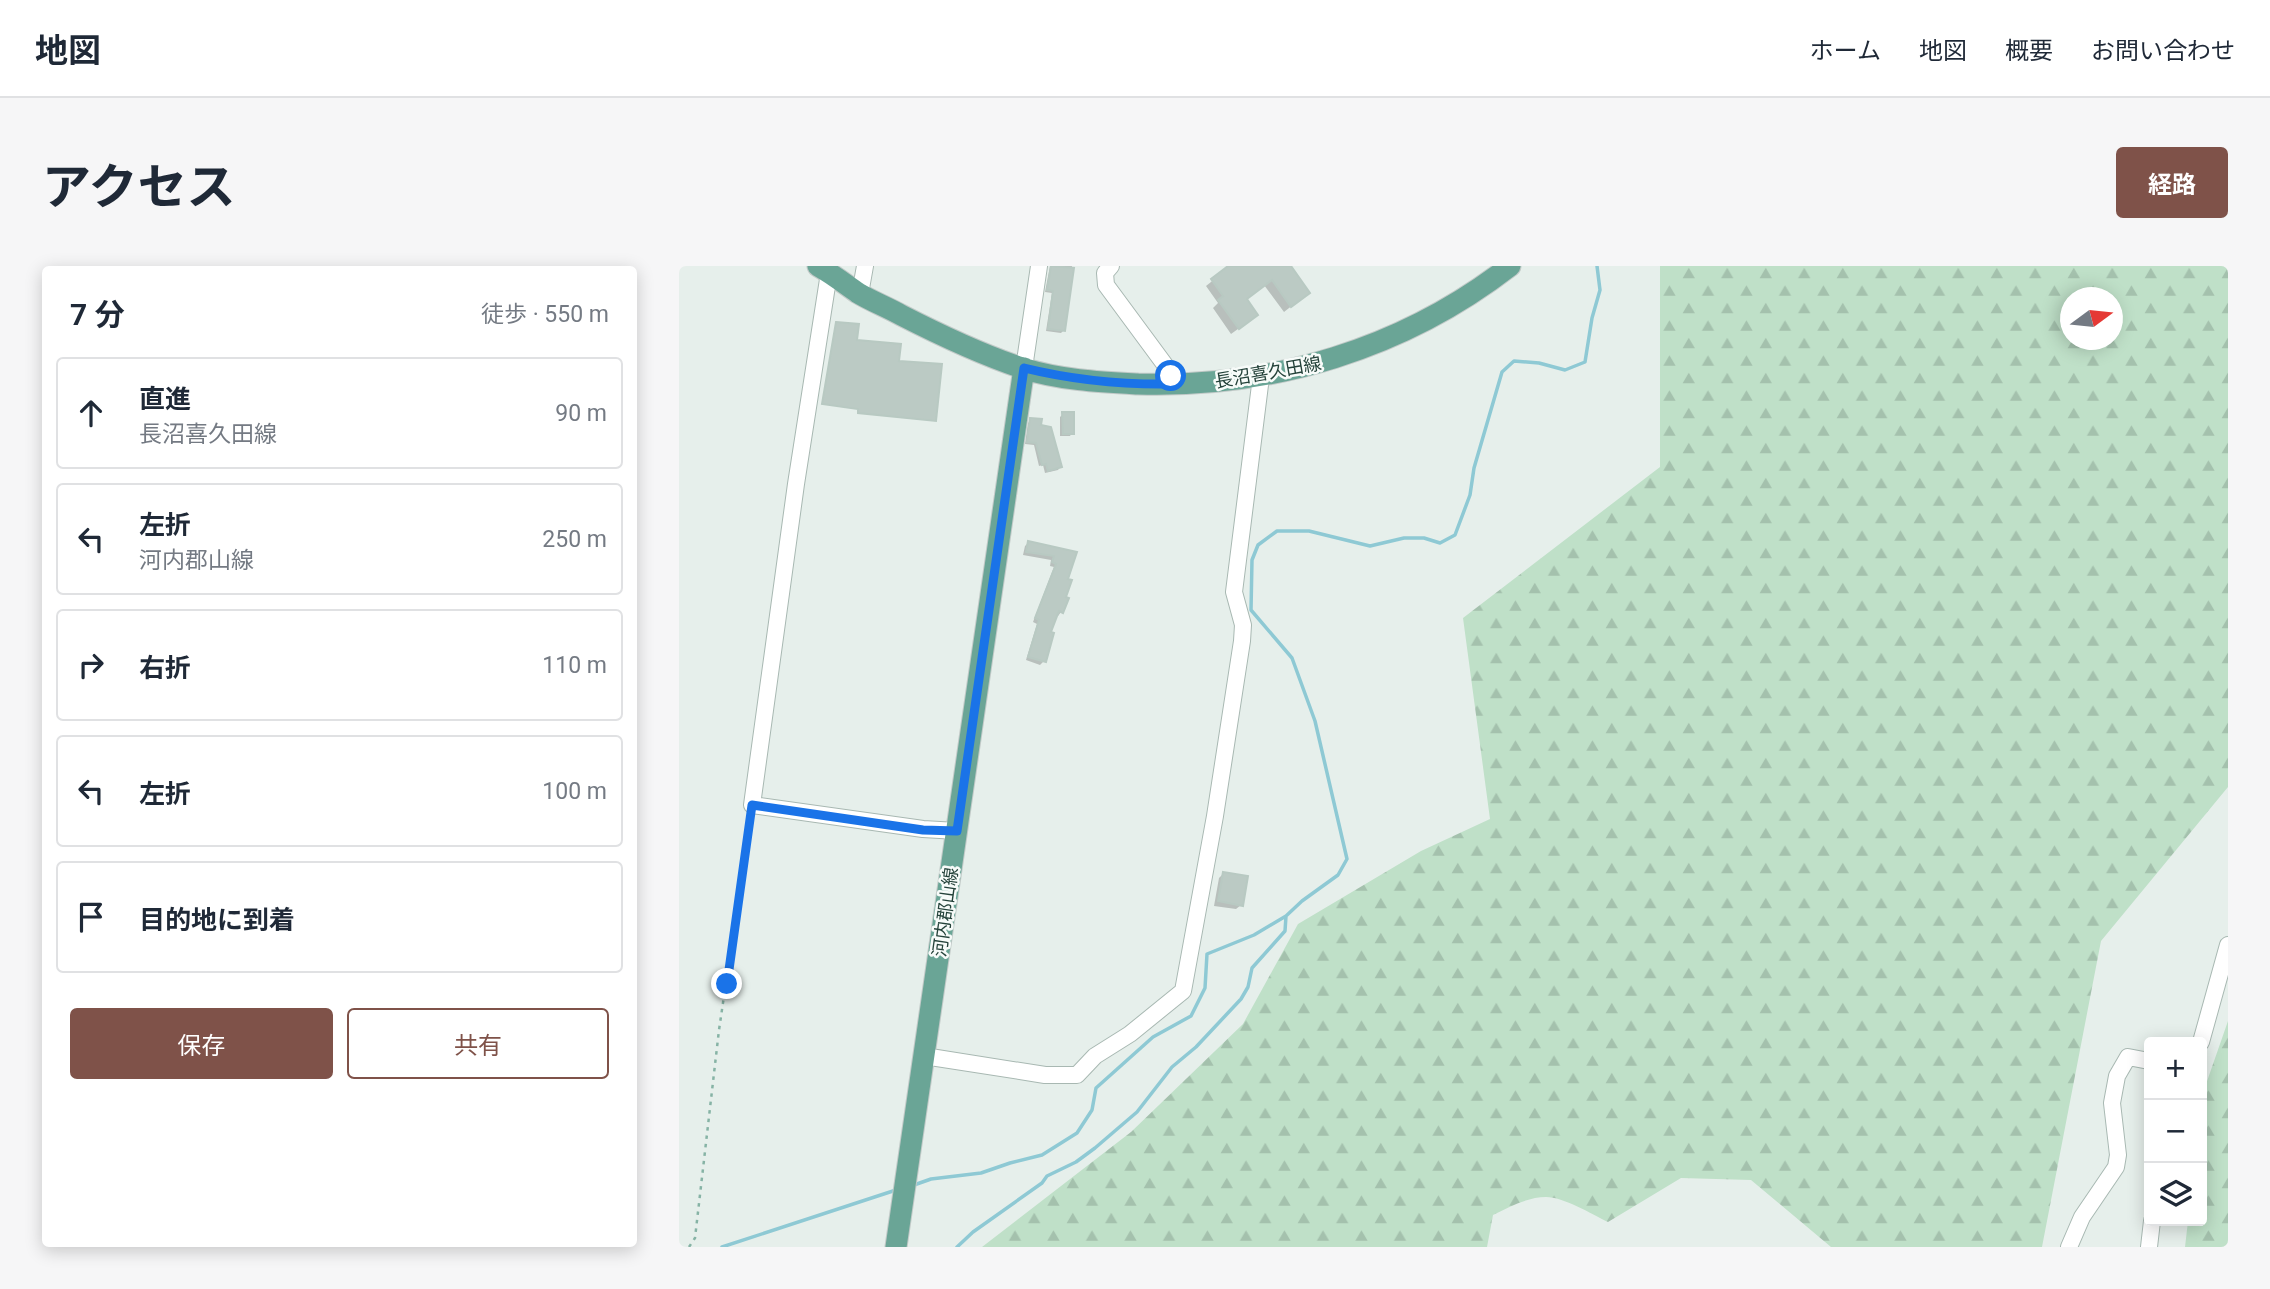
<!DOCTYPE html>
<html lang="ja">
<head>
<meta charset="utf-8">
<style>
  body { margin:0; font-family:Roboto,"Noto Sans JP",sans-serif; background:#f6f6f7; color:#1f2937 }
  .controls { position:absolute; right:21px; bottom:21px; display:grid; overflow:hidden; border-radius:7px; box-shadow:0 4px 18px #0003 }
  .controls button { width:63px; height:63px; display:grid; place-items:center; padding:0; border:0; border-bottom:2px solid #e0e1e3; background:#fff; color:#1f2937; font:35px sans-serif }
  .compass { position:absolute; left:1381px; top:21px; width:63px; height:63px; border-radius:50%; background:#fff; box-shadow:0 4px 18px #0003; rotate:75deg }
  .stop { position:absolute; width:21px; height:21px; margin:-16px; border:5px solid #1a73e8; border-radius:50%; background:#fff }
  .stop.end { background:#1a73e8; border-color:#fff; box-shadow:0 2px 7px #0008 }
  .list { margin:0; padding:0; list-style:none }
  h2 { display:flex; justify-content:space-between; align-items:center; height:91px; margin:0; padding:0 28px; font-size:30px }
  h2 small { font-size:23px; font-weight:400; color:#747a83 }
  .list li { display:grid; grid-template-columns:46px 1fr auto; gap:21px; align-items:center; box-sizing:border-box; height:112px; margin:0 14px 14px; padding:0 14px; border:2px solid #e0e1e3; border-radius:7px }
  .list b { display:block; font-size:26px; white-space:nowrap }
  .list p { margin:0; font-size:23px; white-space:nowrap; color:#747a83 }
  .list em { font-size:23px; font-style:normal; color:#747a83 }
  .actions { display:flex; gap:14px; padding:21px 28px }
  .actions a { flex:1; padding:16px 0; border:2px solid #7f5249; border-radius:7px; text-align:center; font-size:24px; color:#7f5249 }
  .actions .main { background:#7f5249; color:#fff }
  .icon { flex:none; width:38px; height:38px; fill:none; stroke:currentColor; stroke-width:2; stroke-linecap:round; stroke-linejoin:round }
  .map { position:relative; flex:none; width:1549px; height:981px; overflow:hidden; border-radius:7px }
  header { display:flex; align-items:center; gap:42px; box-sizing:border-box; height:98px; padding:0 35px; background:#fff; border-bottom:2px solid #e0e1e3 }
  header strong { font-size:33px }
  nav { display:flex; gap:38px; margin-inline-start:auto; font-size:24px }
  .intro { display:flex; align-items:center; justify-content:space-between; box-sizing:border-box; height:168px; padding:0 42px }
  h1 { margin:0; font-size:49px }
  .button { padding:18px 32px; border-radius:7px; background:#7f5249; color:#fff; font-size:24px; font-weight:700 }
  main { display:flex; gap:42px; padding:0 42px }
  aside { flex:1; background:#fff; border-radius:7px; box-shadow:0 4px 18px #0003 }
  .map>svg:first-child { display:block }
  .forest { fill:url(#forest-firs); fill-rule:evenodd }
  .shadow { fill:#0003 }
  .lines { fill:none; stroke-linecap:round; stroke-linejoin:round }
  .stream { stroke:#8ec9d4; stroke-width:3.5 }
  .building { fill:#bbcac4; stroke:#b8c9c2; stroke-width:2 }
  .minor-casing { stroke:#a8b8b2; stroke-width:18 }
  .major-casing { stroke:#c2cac8; stroke-width:23 }
  .path { stroke:#86b3a5; stroke-width:2.5; stroke-dasharray:3.5 5; stroke-linecap:butt }
  .minor { stroke:#fff; stroke-width:16 }
  .major { stroke:#6aa596; stroke-width:21 }
  .route { stroke:#1a73e8; stroke-width:9 }
  .labels { text-anchor:middle; dominant-baseline:central; stroke-width:5; stroke-linejoin:round; paint-order:stroke }
  .street-label { font-size:18px; fill:#24423a; stroke:#f7fbf9 }
</style>
</head>
<body>
<header>
<strong>地図</strong>
<nav><a>ホーム</a><a>地図</a><a>概要</a><a>お問い合わせ</a></nav>
</header>
<div class="intro"><h1>アクセス</h1><a class="button">経路</a></div>
<main>
<aside>
<h2>7 分<small>徒歩 · 550 m</small></h2>
<ul class="list">
<li><svg class="icon" aria-label="ahead" viewBox="0 0 24 24"><path d="M12 20V5M6 11l6-6 6 6"/></svg><div><b>直進</b><p>長沼喜久田線</p></div><em>90 m</em></li>
<li><svg class="icon" aria-label="left" viewBox="0 0 24 24"><path d="M17 20v-9H6M10 6l-5 5 5 5"/></svg><div><b>左折</b><p>河内郡山線</p></div><em>250 m</em></li>
<li><svg class="icon" aria-label="right" viewBox="0 0 24 24"><path d="M7 20v-9h11M14 6l5 5-5 5"/></svg><div><b>右折</b></div><em>110 m</em></li>
<li><svg class="icon" aria-label="left" viewBox="0 0 24 24"><path d="M17 20v-9H6M10 6l-5 5 5 5"/></svg><div><b>左折</b></div><em>100 m</em></li>
<li><svg class="icon" aria-label="arrive" viewBox="0 0 24 24"><path d="M6 21V4h12l-3 4 3 4H6"/></svg><div><b>目的地に到着</b></div></li>
</ul>
<div class="actions"><a class="main">保存</a><a>共有</a></div>
</aside>
<div class="map">
<svg width="1549" height="981" viewBox="0 0 1549 981">
  <defs>
    <pattern id="forest-firs" width="22" height="20" patternUnits="userSpaceOnUse" patternTransform="scale(1.75)"><rect width="22" height="20" fill="#bfe0c8"/><path d="M5 1l3.5 6h-7zM16 11l3.5 6h-7z" fill="#a4c1ad"/></pattern>
  </defs>
  <rect width="100%" height="100%" fill="#e6efeb"/>
  <!-- forest -->
  <path class="forest" d="M 981,0 L 1549,0 L 1549,521 L 1422,675 L 1363,981 L 1152,981 L 1072,914 L 1002,912 L 929,956 C 913,948 884,931 867,931 C 849,931 830,941 814,949 L 808,981 L 303,981 L 452,866 L 564,758 L 619,658 L 742,585 L 811,553 L 784,352 L 981,201 ZM 1392,32 L 1434,32 L 1434,74 L 1392,74 Z
    M 1549,755 L 1549,981 L 1506,981 L 1509,955 L 1523,955 L 1523,847 L 1526,821 Z"/>
  <!-- shadow -->
  <path class="shadow" d="M 371,0 L 393,0 L 384,65 L 382,67 L 367,65 L 373,27 L 366,26 Z
    M 552,0 L 610,0 L 629,27 L 605,46 L 585,19 L 566,34 L 570,55 L 552,68 L 534,42 L 539,37 L 527,20 Z
    M 384,148 L 393,167 L 391,170 L 381,170 L 381,151 Z
    M 352,154 L 360,161 L 381,201 L 379,204 L 366,207 L 364,199 L 360,200 L 355,179 L 346,178 L 349,157 Z
    M 349,277 L 395,287 L 387,315 L 382,346 L 379,350 L 377,349 L 369,368 L 365,395 L 361,399 L 347,394 L 358,358 L 354,356 L 375,301 L 371,300 L 372,294 L 344,289 L 346,280 Z
    M 544,608 L 562,639 L 557,643 L 535,640 L 540,612 Z"/>
  <g class="lines">
    <!-- stream -->
    <path class="stream" d="M 235,919 L 252,913 L 302,907 L 331,897 L 363,889 L 398,867 L 413,844 L 417,822 L 474,771 L 512,750 L 526,722 L 528,688 L 575,669 L 607,650 L 623,635 L 659,609 L 668,593 L 636,455 L 613,392 L 572,344 L 573,294 L 579,279 L 598,265 L 630,265 L 691,280 L 725,272 L 745,272 L 761,277 L 776,269 L 791,229 L 795,202 L 823,106 L 835,95 L 860,97 L 886,104 L 906,96 L 913,52 L 921,24 L 918,0
      M 43,981 L 217,924
      M 278,981 L 294,966 L 363,917 L 368,910 L 397,896 L 416,882 L 458,846 L 493,801 L 517,781 L 562,733 L 569,721 L 573,702 L 606,665 L 607,650"/>
  </g>
  <!-- building -->
  <path class="building" d="M 372,0 L 395,2 L 386,65 L 369,63 L 374,25 L 368,24 Z
    M 549,0 L 612,0 L 631,27 L 612,41 L 593,14 L 568,33 L 579,49 L 560,63 L 539,34 L 544,30 L 532,13 Z
    M 157,56 L 180,58 L 178,74 L 222,78 L 220,95 L 263,98 L 257,155 L 179,147 L 179,143 L 143,138 Z
    M 383,146 L 395,146 L 395,168 L 384,168 Z
    M 351,152 L 363,153 L 362,159 L 372,161 L 383,201 L 369,205 L 367,198 L 363,199 L 357,177 L 348,176 Z
    M 349,275 L 398,286 L 389,313 L 393,314 L 387,331 L 390,332 L 384,347 L 380,345 L 372,366 L 375,367 L 367,396 L 349,391 L 360,354 L 356,352 L 377,298 L 373,296 L 375,290 L 347,286 Z
    M 544,606 L 569,610 L 564,640 L 539,635 Z"/>
  <g class="lines">
    <!-- minor casing -->
    <g class="minor-casing">
      <path id="minor" d="M 432,0 L 426,7 L 427,19 L 489,103 L 494,118
        M 150,7 L 117,218 L 73,539 L 244,563 L 278,565
        M 181,28 L 186,0
        M 345,102 L 360,0
        M 1522,776 L 1549,679
        M 245,790 L 366,809 L 398,809 L 416,790 L 451,768 L 504,725 L 536,550 L 563,375 L 564,359 L 555,326 L 582,111
        M 1390,981 L 1403,951 L 1437,901 L 1439,889 L 1433,837 L 1438,810 L 1449,791 L 1470,795
        M 1470,981 L 1473,955"/>
    </g>
    <!-- major casing -->
    <g class="major-casing">
      <path id="major" d="M 139,0 C 153,8 166,18 179,27 C 192,35 208,41 222,49 C 261,69 301,88 343,102 C 380,114 421,116 459,118 C 594,122 724,83 831,0
        M 217,981 L 345,102"/>
    </g>
    <!-- path -->
    <path class="path" d="M 10,981 L 16,972 L 40,764 L 71,553"/>
    <!-- minor -->
    <use href="#minor" class="minor"/>
    <!-- major -->
    <use href="#major" class="major"/>
  </g>
  <g class="lines">
    <!-- route -->
    <path class="route" d="M 48,718 L 73,539 L 244,564 L 278,565 L 345,102 C 394,114 444,119 495,118 L 492,110"/>
  </g>
  <g class="labels">
    <!-- street labels -->
    <g class="street-label">
      <text transform="translate(589 106) rotate(-10)">長沼喜久田線</text>
      <text transform="translate(266 646) rotate(-82)">河内郡山線</text>
    </g>
  </g>
</svg>
<div class="controls">
<button>+</button>
<button>−</button>
<button><svg class="icon" aria-label="layers" viewBox="0 0 24 24"><path d="M12 4l9 5-9 5-9-5zM3 14l9 5 9-5"/></svg></button>
</div>
<svg class="compass" viewBox="-18 -18 36 36"><path d="M0-13l5 13h-10z" fill="#e53935"/><path d="M0 13l5-13h-10z" fill="#747a83"/></svg>
<div class="stop" style="left:492px;top:110px"></div>
<div class="stop end" style="left:48px;top:718px"></div>
</div>
</main>
</body>
</html>
